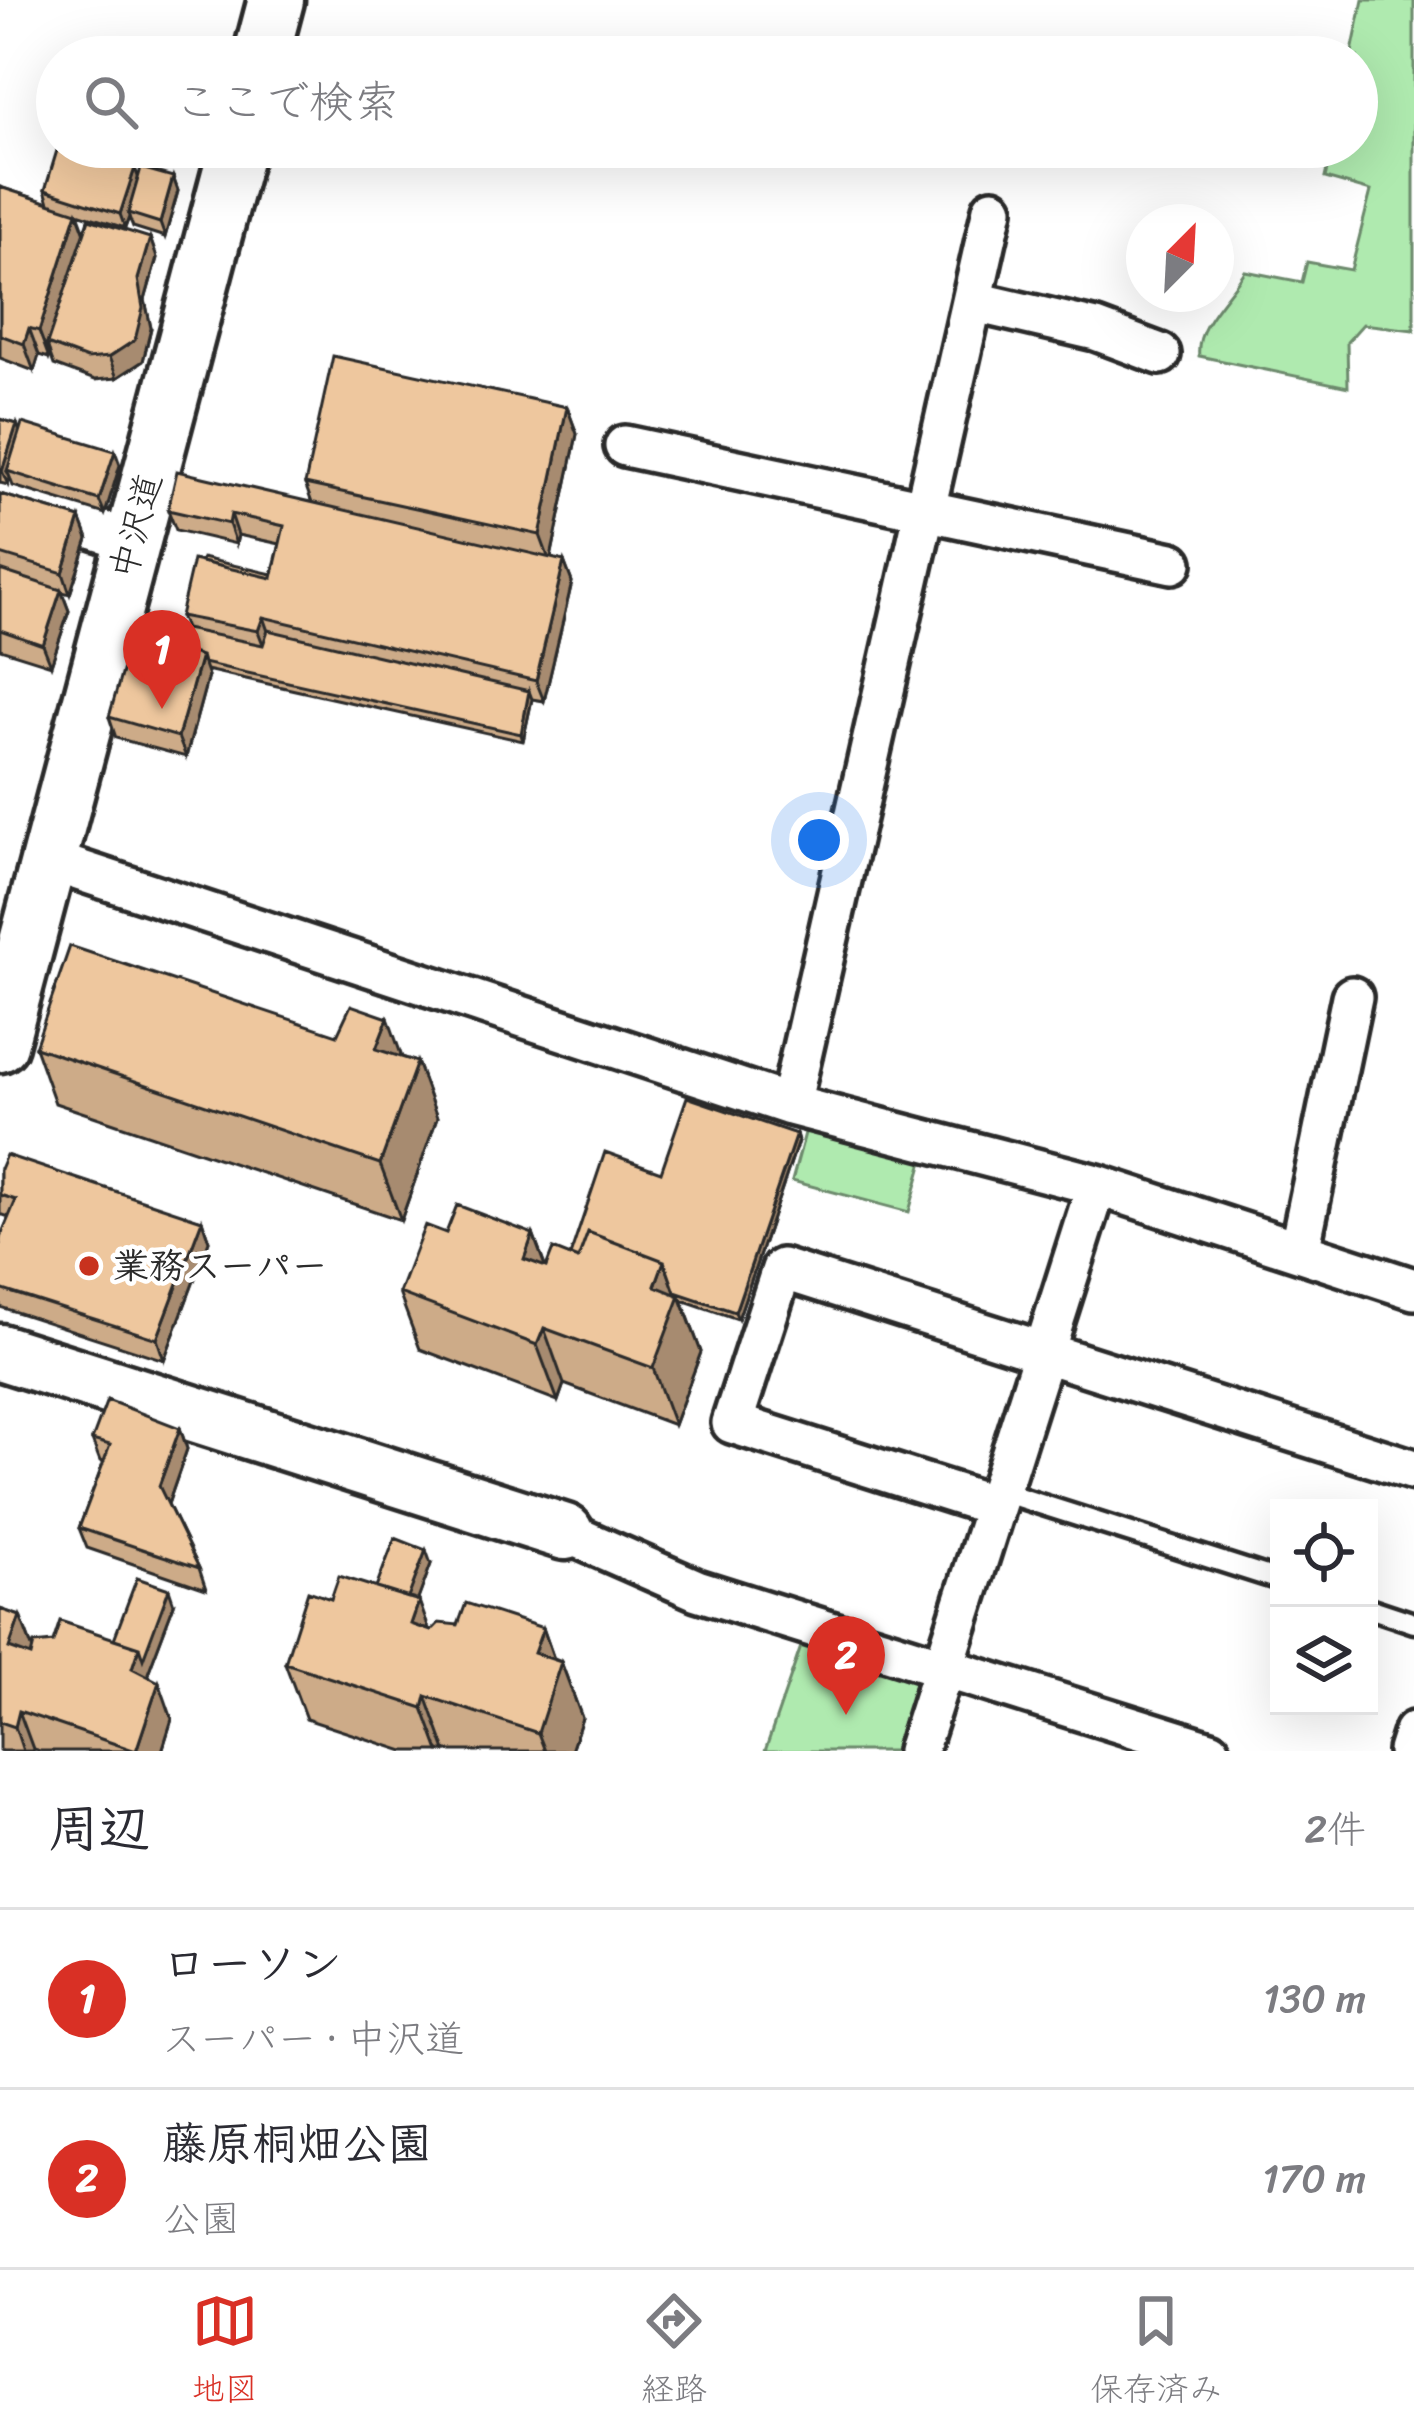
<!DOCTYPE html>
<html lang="ja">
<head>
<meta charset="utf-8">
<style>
  body { margin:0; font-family:Sriracha,"Klee One",sans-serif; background:#f7f7f7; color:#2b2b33 }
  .controls { position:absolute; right:36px; bottom:36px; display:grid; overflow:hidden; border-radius:0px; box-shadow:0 12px 48px #0002 }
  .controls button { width:108px; height:108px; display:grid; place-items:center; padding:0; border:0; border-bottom:3px solid #e1e1e2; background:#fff; color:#2b2b33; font:60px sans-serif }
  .compass { position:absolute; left:1126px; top:204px; width:108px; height:108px; border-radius:50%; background:#fff; box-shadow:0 12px 48px #0002; rotate:24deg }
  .you { position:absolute; left:819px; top:840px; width:42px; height:42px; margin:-30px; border:9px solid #fff; border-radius:50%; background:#1a73e8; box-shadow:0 0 0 18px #1a73e833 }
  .badge { display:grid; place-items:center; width:78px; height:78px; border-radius:50%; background:#d93025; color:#fff; font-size:39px; font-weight:700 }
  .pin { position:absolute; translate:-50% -99px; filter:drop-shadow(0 3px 6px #0008) }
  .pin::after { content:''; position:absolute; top:63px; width:42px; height:36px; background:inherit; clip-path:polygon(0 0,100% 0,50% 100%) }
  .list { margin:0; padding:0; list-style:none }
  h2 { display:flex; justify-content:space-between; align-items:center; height:156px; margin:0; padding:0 48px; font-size:51px }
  h2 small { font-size:39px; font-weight:400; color:#7c7c81 }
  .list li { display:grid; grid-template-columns:78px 1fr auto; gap:36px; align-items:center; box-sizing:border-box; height:180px; padding:0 48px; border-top:3px solid #e1e1e2 }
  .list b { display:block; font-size:45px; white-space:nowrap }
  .list p { margin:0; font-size:39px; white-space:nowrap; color:#7c7c81 }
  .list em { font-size:39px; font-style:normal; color:#7c7c81 }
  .icon { flex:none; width:66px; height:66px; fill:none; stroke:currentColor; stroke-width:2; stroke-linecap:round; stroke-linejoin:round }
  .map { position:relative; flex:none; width:1414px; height:1751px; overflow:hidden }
  .search { position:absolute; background:#fff; box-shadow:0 12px 48px #0002; left:36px; right:36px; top:36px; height:132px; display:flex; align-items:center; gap:30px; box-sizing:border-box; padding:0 42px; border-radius:66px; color:#7c7c81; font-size:45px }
  .sheet { height:516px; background:#fff }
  nav { display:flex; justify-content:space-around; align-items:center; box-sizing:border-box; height:168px; border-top:3px solid #e1e1e2; background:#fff; font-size:33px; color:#7c7c81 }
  nav a { display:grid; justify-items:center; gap:6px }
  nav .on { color:#d93025 }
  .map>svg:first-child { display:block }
  .green { fill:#afeaaf; stroke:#6d8a6d; stroke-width:3 }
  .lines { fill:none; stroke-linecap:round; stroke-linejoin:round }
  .lane-casing { stroke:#2b2b2b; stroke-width:27 }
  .street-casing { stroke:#2b2b2b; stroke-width:48 }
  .secondary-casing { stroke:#2b2b2b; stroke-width:63 }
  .lane { stroke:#fff; stroke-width:18 }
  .street { stroke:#fff; stroke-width:39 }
  .secondary { stroke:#fff; stroke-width:54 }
  .wall { fill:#cdab88; stroke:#2b2b2b; stroke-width:3 }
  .shaded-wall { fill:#a78b6f; stroke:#2b2b2b; stroke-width:3 }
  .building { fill:#eec79e; stroke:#2b2b2b; stroke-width:3 }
  .poi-dot { fill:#c8321e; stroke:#fff; stroke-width:4.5 }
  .labels { text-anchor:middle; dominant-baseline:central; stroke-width:9; stroke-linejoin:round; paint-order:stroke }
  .street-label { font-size:36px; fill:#2b2b2b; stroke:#fff }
  .poi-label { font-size:36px; font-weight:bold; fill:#2b2b2b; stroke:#fff; text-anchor:start }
</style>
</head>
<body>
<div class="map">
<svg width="1414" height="1751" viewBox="0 0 1414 1751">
  <rect width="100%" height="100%" fill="#fff"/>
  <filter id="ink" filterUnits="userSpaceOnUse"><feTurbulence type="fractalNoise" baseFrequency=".00833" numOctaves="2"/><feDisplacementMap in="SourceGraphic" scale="24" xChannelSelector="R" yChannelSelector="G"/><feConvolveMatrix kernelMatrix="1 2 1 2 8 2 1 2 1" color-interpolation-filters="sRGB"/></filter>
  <g filter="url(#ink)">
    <!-- green -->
    <path class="green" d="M 1363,0 L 1414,0 L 1414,330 L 1363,324 L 1347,342 L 1348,387 L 1199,356 C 1195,326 1229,297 1245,271 L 1302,282 L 1307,262 L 1351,270 L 1371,191 L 1325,178 L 1332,147 L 1357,147 L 1357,57 L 1351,57 Z
      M 808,1122 L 925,1154 L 909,1212 L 792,1181 Z
      M 804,1638 L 926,1679 L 902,1751 L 765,1751 Z"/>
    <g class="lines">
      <!-- lane casing -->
      <g class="lane-casing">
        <path id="lane" d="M 999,1491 L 1279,1580
          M 1369,1608 L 1414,1623"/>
      </g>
      <!-- street casing -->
      <g class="street-casing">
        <path id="street" d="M 975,302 L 1096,330 L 1160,354
          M 625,446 L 1172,563
          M 0,499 L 132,541
          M 48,860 L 790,1105 L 1097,1185 L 1414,1289
          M 790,1105 L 993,209
          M 1299,1251 L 1352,997
          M 994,1506 L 732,1423 L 782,1269 L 1414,1470
          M 565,1532 L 697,1590 L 1210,1751
          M 917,1751 L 1097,1185
          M 1408,1751 L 1414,1732"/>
      </g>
      <!-- secondary casing -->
      <g class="secondary-casing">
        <path id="secondary" d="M 261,57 L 276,0
          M 0,1044 L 237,147
          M 0,1352 L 565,1532"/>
      </g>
      <!-- lane -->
      <use href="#lane" class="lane"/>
      <!-- street -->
      <use href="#street" class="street"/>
      <!-- secondary -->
      <use href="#secondary" class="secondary"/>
    </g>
    <!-- wall -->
    <path class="wall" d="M 138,176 L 173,177 L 178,191 L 165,237 L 133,227 L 129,217 L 125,228 L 78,213 L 85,232 L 150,238 L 157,258 L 145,300 L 151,328 L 143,361 L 117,378 L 95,380 L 54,365 L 50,354 L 49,358 L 39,355 L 34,371 L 0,358 L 0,187 L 49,203 L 45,190 Z
      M 567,407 L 577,434 L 551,558 L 564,561 L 572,582 L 544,701 L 532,699 L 523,741 L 206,670 L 208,676 L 186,757 L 116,738 L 109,717 L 181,650 L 185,629 L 180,616 L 272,574 L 280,544 L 238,535 L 236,544 L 176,530 L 168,510 L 312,503 L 305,484 Z
      M 0,419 L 17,424 L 20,431 L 120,465 L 105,514 L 13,486 L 10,478 L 8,485 L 0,483 Z
      M 0,494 L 80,518 L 88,539 L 70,594 L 62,592 L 69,611 L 51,665 L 0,649 Z
      M 35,1047 L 402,1057 L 417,1062 L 437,1118 L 401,1220 L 55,1103 Z
      M 796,1134 L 798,1141 L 738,1319 L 682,1300 L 701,1352 L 674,1425 L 564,1384 L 558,1401 L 420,1349 L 399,1293 L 446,1233 L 533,1234 L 545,1267 L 570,1256 L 661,1172 Z
      M 0,1169 L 202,1220 L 209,1241 L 164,1360 L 0,1307 L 0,1238 L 9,1217 L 0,1214 Z
      M 180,1428 L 187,1449 L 168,1504 L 199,1568 L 206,1589 L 87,1548 L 79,1528 L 104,1462 L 100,1461 L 92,1440 Z
      M 431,1564 L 417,1601 L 429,1630 L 458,1625 L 543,1628 L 554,1659 L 561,1662 L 582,1718 L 571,1751 L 404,1751 L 306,1719 L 285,1663 L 331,1599 L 376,1588 Z
      M 174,1604 L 148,1673 L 172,1719 L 162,1751 L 40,1751 L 33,1749 L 32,1751 L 0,1751 L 0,1609 L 20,1616 L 33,1650 L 114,1639 Z"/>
    <!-- shaded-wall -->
    <path class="shaded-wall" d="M 135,168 L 140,182 L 128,213 L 129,217 L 125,228 L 120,214 Z
      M 173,177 L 178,191 L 165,237 L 160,223 Z
      M 77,212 L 87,239 L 47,344 L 50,354 L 49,358 L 39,331 Z
      M 150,238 L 157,258 L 145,300 L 151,328 L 143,361 L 117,378 L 109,357 L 138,279 Z
      M 29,328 L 39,355 L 34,371 L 24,344 Z
      M 567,407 L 577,434 L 550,562 L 540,535 Z
      M 17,424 L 22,438 L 7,471 L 10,478 L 8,485 L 2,471 Z
      M 115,451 L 120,465 L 105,514 L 99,500 Z
      M 231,514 L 238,535 L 236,544 L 229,524 Z
      M 80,518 L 88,539 L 70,594 L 63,573 Z
      M 564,561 L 572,582 L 544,701 L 536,681 Z
      M 61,590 L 69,611 L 51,665 L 43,645 Z
      M 263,617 L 270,637 L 266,652 L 258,631 Z
      M 201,656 L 208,676 L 186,757 L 178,737 Z
      M 529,691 L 532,699 L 523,741 L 521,734 Z
      M 388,1018 L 408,1074 L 376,1049 Z
      M 417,1062 L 437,1118 L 401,1220 L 380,1164 Z
      M 796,1134 L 798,1141 L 738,1319 L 735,1312 Z
      M 202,1220 L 209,1241 L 164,1360 L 157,1339 Z
      M 533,1234 L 554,1290 L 524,1259 Z
      M 664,1261 L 678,1300 L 680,1296 L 701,1352 L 674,1425 L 653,1368 L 655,1286 Z
      M 544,1328 L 564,1384 L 558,1401 L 537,1345 Z
      M 180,1428 L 187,1449 L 167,1507 L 159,1486 Z
      M 426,1550 L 431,1564 L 405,1635 L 399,1620 Z
      M 169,1589 L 174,1604 L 148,1673 L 152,1684 L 132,1668 L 139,1647 Z
      M 419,1601 L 439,1657 L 411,1624 Z
      M 20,1616 L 34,1653 L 23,1686 L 9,1648 Z
      M 543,1628 L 558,1671 L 561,1662 L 582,1718 L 571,1751 L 545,1751 L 538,1733 L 534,1653 Z
      M 159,1682 L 172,1719 L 162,1751 L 136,1751 Z
      M 426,1696 L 446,1751 L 439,1751 L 423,1708 Z
      M 19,1711 L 33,1749 L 32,1751 L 23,1751 L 15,1727 Z"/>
    <!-- building -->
    <path class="building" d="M 58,147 L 69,147 L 135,168 L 120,214 L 45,190 Z
      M 141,168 L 173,177 L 160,223 L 128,213 Z
      M 0,187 L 77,212 L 39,331 L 29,328 L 24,344 L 0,335 Z
      M 89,219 L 150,238 L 138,279 L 143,308 L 135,340 L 109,357 L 87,359 L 47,344 Z
      M 333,356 L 567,407 L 540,535 L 305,484 Z
      M 0,419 L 17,424 L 2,471 L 0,470 Z
      M 22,423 L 115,451 L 99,500 L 7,471 Z
      M 177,471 L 564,561 L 536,681 L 263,617 L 258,631 L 180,616 L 193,560 L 272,578 L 284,526 L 231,514 L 229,524 L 168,510 Z
      M 0,494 L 80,518 L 63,573 L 0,554 Z
      M 202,558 L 272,574 L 272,578 L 201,562 Z
      M 0,570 L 61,590 L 43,645 L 0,630 Z
      M 185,629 L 263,645 L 268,630 L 529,691 L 521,734 L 203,663 L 201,656 L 181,650 Z
      M 132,636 L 201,656 L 178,737 L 109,717 Z
      M 70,946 L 337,1035 L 351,1005 L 388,1018 L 376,1049 L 417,1062 L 380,1164 L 35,1047 Z
      M 687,1097 L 796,1134 L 735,1312 L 675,1292 L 664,1261 L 588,1232 L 578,1259 L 570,1256 L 605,1152 L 661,1172 Z
      M 6,1155 L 202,1220 L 157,1339 L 0,1289 L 0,1238 L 16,1200 L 0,1195 L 0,1169 Z
      M 457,1205 L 533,1234 L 524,1259 L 546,1267 L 553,1249 L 578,1259 L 588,1232 L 664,1261 L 655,1286 L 680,1296 L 653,1368 L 544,1328 L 537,1345 L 399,1293 L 425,1225 L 446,1233 Z
      M 107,1400 L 180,1428 L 159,1486 L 199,1568 L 79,1528 L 110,1445 L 92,1440 Z
      M 395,1538 L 426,1550 L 408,1598 L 376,1588 Z
      M 339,1576 L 419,1601 L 411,1624 L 431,1631 L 439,1623 L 458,1625 L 466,1603 L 543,1628 L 534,1653 L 561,1662 L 538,1733 L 426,1696 L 423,1708 L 285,1663 L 308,1591 L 331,1599 Z
      M 137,1578 L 169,1589 L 143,1659 L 139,1647 L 114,1639 Z
      M 0,1609 L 20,1616 L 9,1648 L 31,1656 L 34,1644 L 53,1642 L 60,1621 L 139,1647 L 132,1668 L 159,1682 L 136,1751 L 19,1711 L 15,1727 L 0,1722 Z"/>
  </g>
  <!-- markers -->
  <circle class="poi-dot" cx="89" cy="1266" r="12"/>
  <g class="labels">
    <!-- street labels -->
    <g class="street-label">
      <text transform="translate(136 526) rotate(-75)">中沢道</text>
    </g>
    <!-- poi labels -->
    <g class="poi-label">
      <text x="113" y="1266">業務スーパー</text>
    </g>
  </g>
</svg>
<div class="controls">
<button><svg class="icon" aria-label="locate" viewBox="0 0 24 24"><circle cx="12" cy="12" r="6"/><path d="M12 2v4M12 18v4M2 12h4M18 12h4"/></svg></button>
<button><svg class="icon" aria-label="layers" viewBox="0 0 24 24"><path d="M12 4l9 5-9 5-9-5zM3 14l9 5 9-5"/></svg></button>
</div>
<svg class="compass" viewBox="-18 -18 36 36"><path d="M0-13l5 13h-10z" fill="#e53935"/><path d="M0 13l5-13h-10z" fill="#7c7c81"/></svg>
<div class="you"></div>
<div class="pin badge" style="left:162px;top:709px">1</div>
<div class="pin badge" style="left:846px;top:1715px">2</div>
<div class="search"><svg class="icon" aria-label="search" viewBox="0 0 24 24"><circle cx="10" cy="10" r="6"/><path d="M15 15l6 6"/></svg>ここで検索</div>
</div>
<section class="sheet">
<h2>周辺<small>2件</small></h2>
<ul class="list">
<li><span class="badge">1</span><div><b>ローソン</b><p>スーパー · 中沢道</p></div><em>130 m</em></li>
<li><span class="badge">2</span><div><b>藤原桐畑公園</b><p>公園</p></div><em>170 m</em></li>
</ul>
</section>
<nav>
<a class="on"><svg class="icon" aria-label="map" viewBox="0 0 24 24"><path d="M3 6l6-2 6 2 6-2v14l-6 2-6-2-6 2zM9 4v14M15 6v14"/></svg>地図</a>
<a><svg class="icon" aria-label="directions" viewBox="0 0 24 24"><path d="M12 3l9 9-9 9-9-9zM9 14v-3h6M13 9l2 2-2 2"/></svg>経路</a>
<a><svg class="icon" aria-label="saved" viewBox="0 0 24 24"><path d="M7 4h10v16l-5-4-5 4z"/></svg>保存済み</a>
</nav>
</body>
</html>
